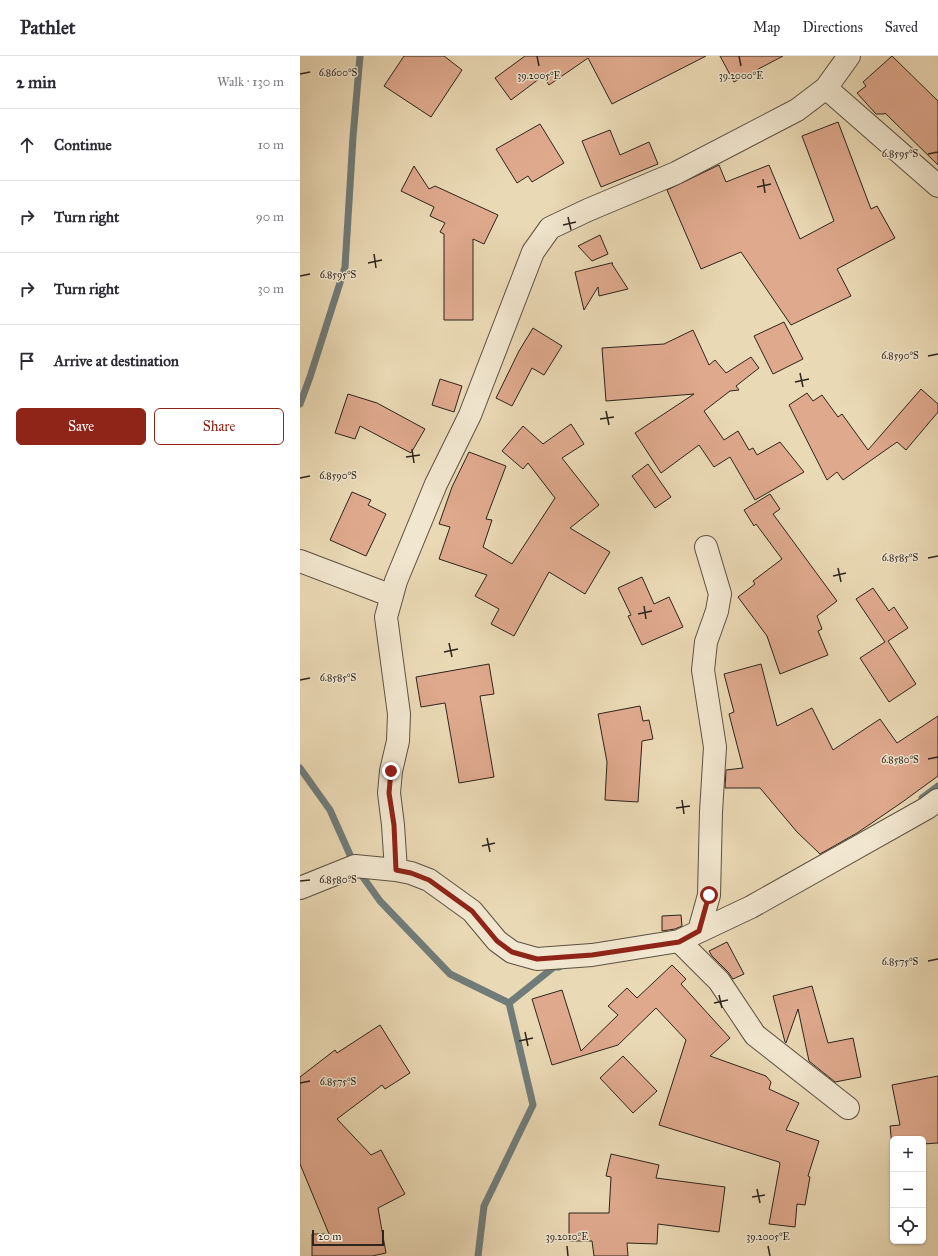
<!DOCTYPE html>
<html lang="en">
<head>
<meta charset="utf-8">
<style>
  body { margin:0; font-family:"IM FELL Great Primer",serif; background:#f7f7f7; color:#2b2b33 }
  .controls { position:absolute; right:12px; bottom:12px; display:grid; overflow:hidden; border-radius:6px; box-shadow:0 1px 3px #0004 }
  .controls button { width:36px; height:36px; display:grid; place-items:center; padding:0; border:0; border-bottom:1px solid #e1e1e2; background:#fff; color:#2b2b33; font:20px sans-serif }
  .scale { position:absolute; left:12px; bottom:10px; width:72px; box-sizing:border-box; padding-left:4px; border:2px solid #2d241b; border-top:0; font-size:11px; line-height:14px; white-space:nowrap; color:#2d241b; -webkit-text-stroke:3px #f1e6cf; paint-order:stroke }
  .stop { position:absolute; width:12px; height:12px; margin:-9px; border:3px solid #8f2418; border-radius:50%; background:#fff }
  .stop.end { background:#8f2418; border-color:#fff; box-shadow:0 1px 4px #0008 }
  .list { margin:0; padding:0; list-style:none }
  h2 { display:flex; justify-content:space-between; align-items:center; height:52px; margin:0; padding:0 16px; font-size:17px }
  h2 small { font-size:13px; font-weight:400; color:#7c7c81 }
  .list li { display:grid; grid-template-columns:26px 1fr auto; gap:12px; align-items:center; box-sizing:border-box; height:72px; padding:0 16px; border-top:1px solid #e1e1e2 }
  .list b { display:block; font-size:15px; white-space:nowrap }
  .list em { font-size:13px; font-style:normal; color:#7c7c81 }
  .actions { display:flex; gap:8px; padding:12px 16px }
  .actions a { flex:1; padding:9px 0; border:1px solid #8f2418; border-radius:6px; text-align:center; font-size:14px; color:#8f2418 }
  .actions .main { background:#8f2418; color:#fff }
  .icon { flex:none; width:22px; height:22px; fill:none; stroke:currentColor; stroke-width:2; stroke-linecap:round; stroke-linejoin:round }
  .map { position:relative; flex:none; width:638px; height:1200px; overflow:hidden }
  header { display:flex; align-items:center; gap:24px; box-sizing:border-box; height:56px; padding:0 20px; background:#fff; border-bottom:1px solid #e1e1e2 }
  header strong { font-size:19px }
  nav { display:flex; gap:22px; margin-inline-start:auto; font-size:14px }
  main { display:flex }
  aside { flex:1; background:#fff }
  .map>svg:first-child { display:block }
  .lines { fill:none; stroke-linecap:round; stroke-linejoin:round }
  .stream { stroke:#707c7a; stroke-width:7 }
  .building { fill:#dfa98e; stroke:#2d241b }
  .minor-casing { stroke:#5c5142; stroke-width:24 }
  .minor { stroke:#f1e6cf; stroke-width:22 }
  .route { stroke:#8f2418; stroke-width:5 }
  .ticks { fill:none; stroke:#2d241b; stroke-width:1.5 }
  .ticks-label { font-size:10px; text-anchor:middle; fill:#2d241b; stroke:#f1e6cf; stroke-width:3; stroke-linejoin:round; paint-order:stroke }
</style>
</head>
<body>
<header>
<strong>Pathlet</strong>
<nav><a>Map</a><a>Directions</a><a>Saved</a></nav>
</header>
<main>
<aside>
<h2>2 min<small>Walk · 130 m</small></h2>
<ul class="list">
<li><svg class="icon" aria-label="ahead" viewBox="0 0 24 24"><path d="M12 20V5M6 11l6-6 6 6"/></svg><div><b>Continue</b></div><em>10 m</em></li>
<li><svg class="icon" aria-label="right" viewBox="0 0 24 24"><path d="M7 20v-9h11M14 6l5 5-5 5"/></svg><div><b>Turn right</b></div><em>90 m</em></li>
<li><svg class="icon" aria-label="right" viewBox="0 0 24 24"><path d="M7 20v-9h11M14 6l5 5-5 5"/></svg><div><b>Turn right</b></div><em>30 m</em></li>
<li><svg class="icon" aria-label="arrive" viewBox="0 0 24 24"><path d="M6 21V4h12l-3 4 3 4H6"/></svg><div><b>Arrive at destination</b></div></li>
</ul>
<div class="actions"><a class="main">Save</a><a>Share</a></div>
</aside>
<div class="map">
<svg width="638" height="1200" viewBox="0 0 638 1200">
  <rect width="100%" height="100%" fill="#ead9b5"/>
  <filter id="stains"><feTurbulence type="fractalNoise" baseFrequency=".005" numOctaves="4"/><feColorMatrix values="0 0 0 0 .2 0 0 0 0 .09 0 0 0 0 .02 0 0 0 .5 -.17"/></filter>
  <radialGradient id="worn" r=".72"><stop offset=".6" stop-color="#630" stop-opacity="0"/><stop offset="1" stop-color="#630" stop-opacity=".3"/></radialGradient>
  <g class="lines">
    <!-- stream -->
    <path class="stream" d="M 0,348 L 10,321 L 45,211 L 53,81 L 60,0
      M 0,712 L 30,754 L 55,810 L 80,845 L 150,918 L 209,947 L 233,1049 L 184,1150 L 178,1200
      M 622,742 L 638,730
      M 209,947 L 254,911 L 259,911"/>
  </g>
  <!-- building -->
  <path class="building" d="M 104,0 L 144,0 L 162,14 L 131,61 L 84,30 Z
    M 225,0 L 406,0 L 312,48 L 288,2 L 249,29 L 243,20 L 211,44 L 195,22 Z
    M 420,0 L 483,0 L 434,26 Z
    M 592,0 L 638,45 L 638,109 L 585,57 L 584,58 L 576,58 L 557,37 L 566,30 L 563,26 Z
    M 538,66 L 571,153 L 577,150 L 595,182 L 537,213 L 551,240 L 491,269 L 441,196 L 401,213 L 367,134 L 419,109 L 426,126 L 469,109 L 500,183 L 534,165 L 502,80 Z
    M 240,68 L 264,107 L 232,126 L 228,120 L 217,127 L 196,93 Z
    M 310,74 L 320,99 L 349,86 L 358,108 L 301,131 L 282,85 Z
    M 114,110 L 129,133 L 135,130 L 198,159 L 184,188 L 173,183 L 173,264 L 144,264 L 144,178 L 140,176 L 145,167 L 130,160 L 134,151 L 101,135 Z
    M 300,179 L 308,198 L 292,205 L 278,190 Z
    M 311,207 L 313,207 L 312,208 L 328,233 L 299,240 L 298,231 L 284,254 L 275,216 Z
    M 484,266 L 503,303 L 473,318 L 454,280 Z
    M 233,272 L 262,290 L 244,319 L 232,312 L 212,350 L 196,342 L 219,295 Z
    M 393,274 L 409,309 L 415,304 L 426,317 L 451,301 L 459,312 L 436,330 L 439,334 L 430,335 L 404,355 L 424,384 L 438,375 L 449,394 L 453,392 L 457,399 L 480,386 L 504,416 L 455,444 L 430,401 L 414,411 L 399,389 L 361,417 L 335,377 L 394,338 L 306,345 L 302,292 L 364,288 Z
    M 140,323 L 162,330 L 154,356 L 132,349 Z
    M 621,333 L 638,348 L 638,356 L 606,394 L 597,386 L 543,424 L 537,416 L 527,424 L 489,349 L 507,337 L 513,345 L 522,339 L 538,361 L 542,358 L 568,394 Z
    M 48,338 L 77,347 L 125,373 L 111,397 L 60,370 L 55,383 L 35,377 Z
    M 271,368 L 284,388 L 262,402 L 299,449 L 270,472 L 310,496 L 285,538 L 249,516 L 214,580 L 191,568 L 199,553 L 175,540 L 187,519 L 139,503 L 150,471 L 139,468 L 152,431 L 169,396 L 206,410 L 186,463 L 192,464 L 183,491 L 212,508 L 255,442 L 228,407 L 223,413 L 202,395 L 223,370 L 243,388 Z
    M 348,408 L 371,441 L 355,452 L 332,420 Z
    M 52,436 L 71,444 L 68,449 L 86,458 L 66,500 L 30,484 Z
    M 470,438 L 480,453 L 473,458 L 537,545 L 517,560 L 522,573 L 518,575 L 528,599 L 480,618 L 467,580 L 438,541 L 455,528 L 453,525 L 482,503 L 456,468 L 454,470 L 444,454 Z
    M 342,521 L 354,548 L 369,541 L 383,571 L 342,589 L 328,560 L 331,559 L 318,532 Z
    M 573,532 L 589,555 L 594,551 L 608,572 L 588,585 L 616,628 L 589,646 L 560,602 L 585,586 L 556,543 Z
    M 189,608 L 194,638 L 180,640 L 194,721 L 159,727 L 145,647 L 121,651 L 116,621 Z
    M 461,608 L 477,670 L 512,652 L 533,694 L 580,663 L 597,687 L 638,660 L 638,720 L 601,747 L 557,777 L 520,798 L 497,776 L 460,732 L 425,732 L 426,714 L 443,712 L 429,658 L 434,656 L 424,618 Z
    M 340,650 L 343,665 L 349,664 L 353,683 L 342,685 L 338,746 L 305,744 L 307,706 L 298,658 Z
    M 381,859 L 382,870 L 375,873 L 362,875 L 362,860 Z
    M 427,886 L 444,918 L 433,923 L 428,916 L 412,900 L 409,895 Z
    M 372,909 L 386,923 L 381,928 L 430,982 L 410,1000 L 466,1020 L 471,1026 L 469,1033 L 499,1047 L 486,1074 L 519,1085 L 508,1120 L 510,1121 L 505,1149 L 497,1148 L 495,1171 L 469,1168 L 480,1108 L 479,1106 L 359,1069 L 386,984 L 356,952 L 318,989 L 252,1009 L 232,943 L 262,934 L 281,995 L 318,959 L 308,950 L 327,932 L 337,942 Z
    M 512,930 L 528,987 L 553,982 L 561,1021 L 535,1026 L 509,1005 L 498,953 L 486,987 L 485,986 L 473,940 Z
    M 80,969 L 110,1017 L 85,1033 L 82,1029 L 37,1063 L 71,1099 L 81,1094 L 105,1138 L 78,1152 L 86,1197 L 72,1200 L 12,1200 L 12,1178 L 29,1178 L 0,1108 L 0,1021 L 35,994 L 37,997 Z
    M 323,1000 L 357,1035 L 333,1057 L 300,1022 Z
    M 638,1020 L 638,1087 L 623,1088 L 623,1083 L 593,1083 L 593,1090 L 592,1090 L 590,1070 L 600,1069 L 592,1029 Z
    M 311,1098 L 359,1109 L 356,1122 L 425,1131 L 419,1176 L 358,1168 L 357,1188 L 327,1187 L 328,1200 L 294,1200 L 292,1185 L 269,1185 L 269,1157 L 309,1157 L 311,1121 L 306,1120 Z"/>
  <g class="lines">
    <!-- minor casing -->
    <g class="minor-casing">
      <path id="minor" d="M 526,32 L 638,130
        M 0,505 L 92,540
        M 96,814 L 93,769 L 89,737 L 91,715 L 98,685 L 99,658 L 86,561 L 96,525 L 136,428 L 170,359 L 233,196 L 250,172 L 288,154 L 376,117 L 497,54 L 526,32 L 549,0
        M 0,832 L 55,810 L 96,814 L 111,817 L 129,824 L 172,855 L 197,885 L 212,896 L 237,903 L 292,899 L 379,885 L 451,851 L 627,752 L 638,744
        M 399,875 L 409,839 L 411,756 L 415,691 L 403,614 L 406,586 L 417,555 L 420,538 L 406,491
        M 379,885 L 419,925 L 455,979 L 548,1052"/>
    </g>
    <!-- minor -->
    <use href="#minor" class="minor"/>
  </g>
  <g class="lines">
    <!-- route -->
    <path class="route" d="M 91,715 L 89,737 L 94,769 L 96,814 L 111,817 L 129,824 L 172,855 L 197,885 L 212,896 L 237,903 L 292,899 L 379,886 L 399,875 L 409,839"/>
  </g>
  <!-- ticks -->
  <path class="ticks" d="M 237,0 L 239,10M 439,0 L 441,10M 0,18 L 10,16M 628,98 L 638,96M 463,123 L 465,137M 457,131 L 471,128M 268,161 L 271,174M 263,169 L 276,166M 74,198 L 76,212M 68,207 L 82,204M 0,220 L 10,218M 628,300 L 638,298M 500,317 L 503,331M 495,326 L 509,323M 306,355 L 309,369M 300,363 L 314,361M 112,393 L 114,407M 106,401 L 120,399M 0,422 L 10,420M 628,502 L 638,500M 538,512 L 541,526M 533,520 L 546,517M 344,550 L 346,563M 338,558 L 352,555M 149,587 L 152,601M 144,596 L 158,593M 0,624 L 10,622M 628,703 L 638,701M 382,744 L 384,758M 376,752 L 390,750M 187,782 L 190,796M 182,790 L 195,787M 0,825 L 10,824M 628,905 L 638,903M 419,939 L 422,952M 414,947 L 428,944M 225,976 L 228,990M 219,985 L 233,982M 0,1027 L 10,1025M 457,1133 L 460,1147M 452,1141 L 465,1139M 267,1190 L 268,1200M 468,1190 L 470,1200"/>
  <g class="ticks-label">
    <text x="38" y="20">6.8600°S</text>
    <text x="239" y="23">39.2005°E</text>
    <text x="441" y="23">39.2000°E</text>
    <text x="600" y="101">6.8595°S</text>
    <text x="38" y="222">6.8595°S</text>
    <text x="600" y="303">6.8590°S</text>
    <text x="38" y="423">6.8590°S</text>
    <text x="600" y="505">6.8585°S</text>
    <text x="38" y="625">6.8585°S</text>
    <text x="600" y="707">6.8580°S</text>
    <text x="38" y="827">6.8580°S</text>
    <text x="600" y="909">6.8575°S</text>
    <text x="38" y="1029">6.8575°S</text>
    <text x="267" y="1184">39.2010°E</text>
    <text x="468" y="1184">39.2005°E</text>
  </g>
  <rect width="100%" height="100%" filter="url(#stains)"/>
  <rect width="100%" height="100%" fill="url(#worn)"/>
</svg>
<div class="controls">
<button>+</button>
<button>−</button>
<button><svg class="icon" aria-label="locate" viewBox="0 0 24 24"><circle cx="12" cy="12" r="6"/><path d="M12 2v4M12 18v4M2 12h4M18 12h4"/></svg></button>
</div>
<div class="scale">20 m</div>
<div class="stop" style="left:409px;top:839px"></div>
<div class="stop end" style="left:91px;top:715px"></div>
</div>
</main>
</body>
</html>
